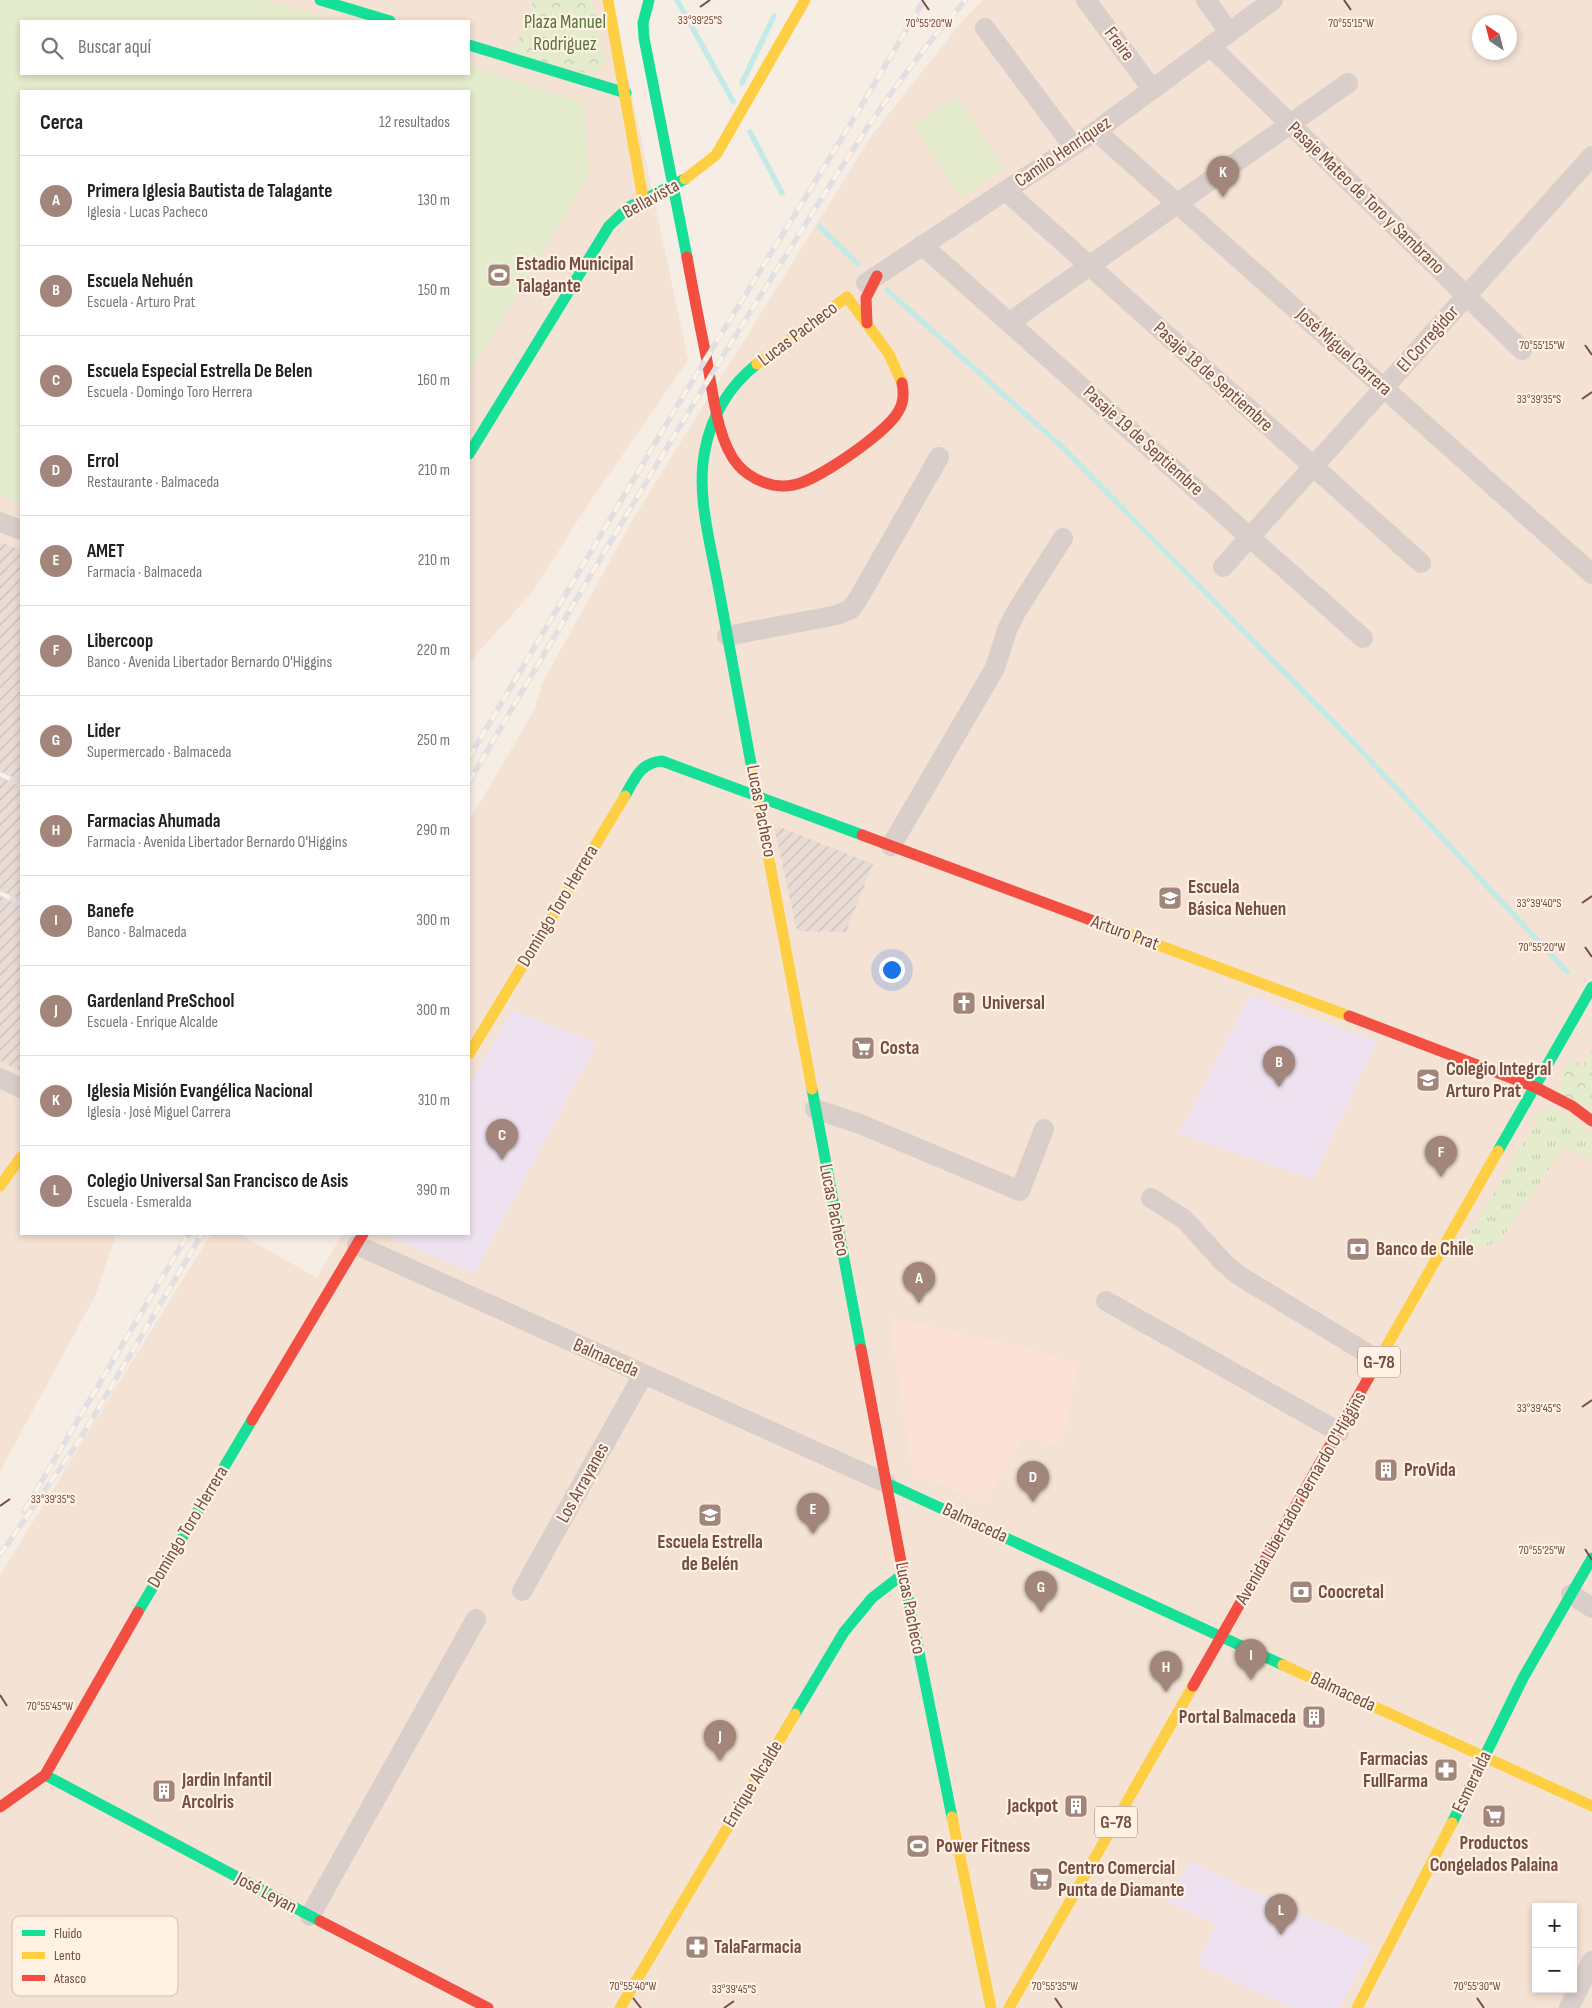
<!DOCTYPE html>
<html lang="es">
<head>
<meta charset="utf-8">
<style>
  body { margin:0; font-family:"Sofia Sans Condensed",sans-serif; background:#f2f2f2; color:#222 }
  .controls { position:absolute; right:15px; bottom:15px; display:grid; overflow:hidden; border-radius:0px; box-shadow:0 2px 8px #0003 }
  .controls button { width:45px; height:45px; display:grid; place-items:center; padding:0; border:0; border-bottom:1px solid #e0e0e0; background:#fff; color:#222; font:25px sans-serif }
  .compass { position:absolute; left:1472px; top:15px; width:45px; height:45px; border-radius:50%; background:#fff; box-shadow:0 2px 8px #0003; rotate:325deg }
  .you { position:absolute; left:891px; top:969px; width:18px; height:18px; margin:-12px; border:4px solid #fff; border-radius:50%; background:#1a73e8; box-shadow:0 0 0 8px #1a73e833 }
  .badge { display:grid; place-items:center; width:32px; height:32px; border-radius:50%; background:#a2867b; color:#fff; font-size:16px; font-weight:700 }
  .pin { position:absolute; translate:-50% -41px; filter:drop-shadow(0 1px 2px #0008) }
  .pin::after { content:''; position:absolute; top:26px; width:18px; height:15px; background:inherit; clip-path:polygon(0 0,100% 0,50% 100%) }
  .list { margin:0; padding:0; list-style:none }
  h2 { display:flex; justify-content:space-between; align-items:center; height:65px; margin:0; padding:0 20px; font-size:21px }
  h2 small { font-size:16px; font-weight:400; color:#767676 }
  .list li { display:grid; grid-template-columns:32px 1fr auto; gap:15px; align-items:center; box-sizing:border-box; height:90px; padding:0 20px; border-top:1px solid #e0e0e0 }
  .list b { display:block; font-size:19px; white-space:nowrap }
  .list p { margin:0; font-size:16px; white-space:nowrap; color:#767676 }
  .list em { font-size:16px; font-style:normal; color:#767676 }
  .icon { flex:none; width:28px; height:28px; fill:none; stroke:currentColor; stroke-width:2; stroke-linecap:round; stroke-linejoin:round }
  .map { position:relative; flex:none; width:1592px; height:2008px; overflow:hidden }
  .search { position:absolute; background:#fff; box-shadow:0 2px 8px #0003; left:20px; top:20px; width:450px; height:55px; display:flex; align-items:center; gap:12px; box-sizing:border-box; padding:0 18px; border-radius:0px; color:#767676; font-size:19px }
  .panel { position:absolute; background:#fff; box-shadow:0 2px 8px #0003; left:20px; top:90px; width:450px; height:1145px; border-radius:0px }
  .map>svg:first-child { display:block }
  .residential { fill:#f4e2d4; fill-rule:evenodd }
  .commercial { fill:#fbe1d8 }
  .industrial { fill:url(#industrial-furrows) }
  .education { fill:#efe2f0 }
  .grass { fill:url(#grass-tufts) }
  .park { fill:url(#park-crowns) }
  .pitch { fill:#e4eccd }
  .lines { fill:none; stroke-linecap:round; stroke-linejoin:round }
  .stream { stroke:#c4eae7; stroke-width:5.5 }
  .street { stroke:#d9ceca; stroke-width:20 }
  .fast { stroke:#16e098; stroke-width:11 }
  .slow { stroke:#ffcf43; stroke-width:11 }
  .jam { stroke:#f24e42; stroke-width:11 }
  .rail-casing { stroke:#e2dfe2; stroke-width:5.5 }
  .rail { stroke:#fff1e4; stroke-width:4; stroke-dasharray:11; stroke-linecap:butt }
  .ticks { fill:none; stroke:#744e43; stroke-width:2 }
  .labels { text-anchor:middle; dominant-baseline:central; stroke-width:4.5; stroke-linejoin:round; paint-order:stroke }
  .shield { fill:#fff1e4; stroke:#9e7f73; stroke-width:1 }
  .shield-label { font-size:18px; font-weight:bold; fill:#744e43 }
  .park-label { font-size:19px; fill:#527538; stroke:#fff1e4 }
  .street-label { font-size:19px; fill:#744e43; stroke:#fff1e4 }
  .poi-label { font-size:19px; font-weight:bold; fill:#744e43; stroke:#fff1e4; text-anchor:start }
  .key { fill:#fff1e4; stroke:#d5c0b4; stroke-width:1 }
  .key-label { font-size:14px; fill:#744e43 }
  .ticks-label { font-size:12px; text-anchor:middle; fill:#744e43; stroke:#fff1e4; stroke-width:4.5; stroke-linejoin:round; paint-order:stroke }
</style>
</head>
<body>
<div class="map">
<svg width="1592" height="2008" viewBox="0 0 1592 2008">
  <defs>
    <pattern id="industrial-furrows" width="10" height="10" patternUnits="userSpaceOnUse" patternTransform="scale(1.25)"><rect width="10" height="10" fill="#e9dcd5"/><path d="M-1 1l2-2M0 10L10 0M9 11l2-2" fill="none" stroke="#cbbeb8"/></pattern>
    <pattern id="grass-tufts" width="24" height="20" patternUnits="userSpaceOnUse" patternTransform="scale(1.25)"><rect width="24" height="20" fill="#e4eccd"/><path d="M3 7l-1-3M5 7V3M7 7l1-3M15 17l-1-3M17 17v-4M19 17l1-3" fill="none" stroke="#c7ccb1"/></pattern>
    <pattern id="park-crowns" width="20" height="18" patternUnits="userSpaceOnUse" patternTransform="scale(1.25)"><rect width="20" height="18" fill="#e4eccd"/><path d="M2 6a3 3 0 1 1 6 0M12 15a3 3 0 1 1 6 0" fill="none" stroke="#c7ccb1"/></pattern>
  </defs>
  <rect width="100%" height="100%" fill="#f6ede4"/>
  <!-- residential -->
  <path class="residential" d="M 0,0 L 612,0 L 688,360 L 585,509 L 533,591 L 469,663 L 469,91 L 21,91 L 21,550 L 0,542 ZM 21,21 L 469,21 L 469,74 L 21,74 Z
    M 983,0 L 1592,0 L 1592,2008 L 0,2008 L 0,1575 L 211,1234 L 239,1234 L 317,1278 L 342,1234 L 469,1234 L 469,821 L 534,711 L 543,682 L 636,514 L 872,135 L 964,19 ZM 1480,22 L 1510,22 L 1510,52 L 1480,52 ZM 1536,1907 L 1573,1907 L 1573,1989 L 1536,1989 Z
    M 0,1061 L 21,1071 L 21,1234 L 116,1234 L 96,1294 L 0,1471 Z"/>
  <!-- commercial -->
  <path class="commercial" d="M 889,1317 L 1045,1352 L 1078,1364 L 1062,1447 L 1025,1437 L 984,1503 L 912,1473 Z"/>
  <!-- industrial -->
  <path class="industrial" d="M 0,542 L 21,550 L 21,1071 L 0,1061 Z
    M 779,827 L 873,864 L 846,932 L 797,931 L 775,831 Z"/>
  <!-- education -->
  <path class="education" d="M 1250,995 L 1377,1041 L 1313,1179 L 1179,1134 Z
    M 512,1011 L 597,1043 L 474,1274 L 388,1236 L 387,1234 L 469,1234 L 469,1085 Z
    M 1190,1862 L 1372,1946 L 1339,2008 L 1291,2008 L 1197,1964 L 1216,1925 L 1166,1901 Z"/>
  <!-- grass -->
  <path class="grass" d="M 1550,1108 L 1572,1118 L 1592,1135 L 1592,1160 L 1564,1147 L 1499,1242 L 1460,1251 L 1543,1110 Z"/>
  <!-- park -->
  <path class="park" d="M 533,0 L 592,0 L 604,61 L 596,76 L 513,53 Z
    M 1592,1050 L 1592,1109 L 1557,1092 L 1564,1083 L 1560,1077 L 1570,1059 L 1583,1065 Z"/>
  <!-- pitch -->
  <path class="pitch" d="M 0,0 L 268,0 L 334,21 L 21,21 L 21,74 L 469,74 L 469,65 L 584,103 L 589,175 L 469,374 L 469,91 L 21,91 L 21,503 L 0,495 Z
    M 957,97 L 1004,168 L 961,197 L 914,125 Z"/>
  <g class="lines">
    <!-- stream -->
    <path class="stream" d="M 677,0 L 733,101
      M 742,83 L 774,16
      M 750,132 L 782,193
      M 820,227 L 858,264
      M 887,290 L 1062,447 L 1353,742 L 1567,972"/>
    <!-- street -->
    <path class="street" d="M 1086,0 L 1152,89
      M 1206,0 L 1229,32
      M 985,28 L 1073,146
      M 1210,46 L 1522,350
      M 1096,131 L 1592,574
      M 1006,191 L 1421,563
      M 922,245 L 1363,638
      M 866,283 L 1096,131 L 1273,0
      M 1010,322 L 1348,83
      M 0,522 L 21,530
      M 1223,567 L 1592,156
      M 727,636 L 837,615 L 851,609 L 858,599 L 939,457
      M 891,846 L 995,668 L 1007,630 L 1016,612 L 1063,538
      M 0,1078 L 21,1088
      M 815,1109 L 860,1124 L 1020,1191 L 1044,1129
      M 1151,1198 L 1184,1219 L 1224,1263 L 1238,1275 L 1380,1361
      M 357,1245 L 886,1483
      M 1106,1301 L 1339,1432
      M 522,1591 L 643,1375
      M 1571,1594 L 1592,1608
      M 310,1916 L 476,1619
      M 1569,2008 L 1592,1961"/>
    <!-- fast -->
    <path class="fast" d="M 320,0 L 390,21
      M 649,0 L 643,23 L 644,38 L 687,257
      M 469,45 L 626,93
      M 469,454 L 609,226 L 629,207 L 685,179
      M 752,769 C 740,707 729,646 718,585 C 710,542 696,493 705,450 C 711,416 730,385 757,364
      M 625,796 C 635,778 640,763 662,761 L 862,835
      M 812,1089 L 861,1349
      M 1498,1151 L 1592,987
      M 886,1483 L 1283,1665
      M 905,1583 L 952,1817
      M 138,1612 L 252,1420
      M 795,1714 L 844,1632 L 872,1598 L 903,1574
      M 45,1775 L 320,1921
      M 1452,1823 L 1523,1678 L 1592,1558"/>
    <!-- slow -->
    <path class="slow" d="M 608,0 L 643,199
      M 685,179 L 716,155 L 805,0
      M 757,364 L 847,297 L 889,354 L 902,383
      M 752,769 L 812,1089
      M 1123,932 L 1349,1016
      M 469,1054 L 625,796
      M 0,1186 L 21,1157
      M 1369,1377 L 1498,1151
      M 1283,1665 L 1592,1806
      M 952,1817 L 991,2008
      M 620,2008 L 795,1714
      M 1009,2008 L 1193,1686
      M 1357,2008 L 1452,1823"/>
    <!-- jam -->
    <path class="jam" d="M 687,257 C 693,291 700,326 707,361 C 713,392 717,441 738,465 C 751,480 774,489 793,485 C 817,481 886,433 898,412 C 904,403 904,393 902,383
      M 867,323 L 866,298 L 877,276
      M 862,835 L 1123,932
      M 1349,1016 L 1535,1087 L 1572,1106 L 1592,1121
      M 861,1349 L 905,1583
      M 252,1420 L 363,1234
      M 1193,1686 L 1369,1377
      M 0,1807 L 45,1775 L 138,1612
      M 320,1921 L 488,2008"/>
    <!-- rail casing -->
    <g class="rail-casing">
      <path id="rail" d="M 469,758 L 680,401 L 847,130 L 924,0
        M 0,774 L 21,784
        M 469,782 C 568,613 667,444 771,279 C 832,183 889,84 966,0
        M 0,893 L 21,903
        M 24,1511 L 188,1234
        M 0,1555 L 79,1441 L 202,1234"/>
    </g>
    <!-- rail -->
    <use href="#rail" class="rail"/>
  </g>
  <!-- ticks -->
  <path class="ticks" d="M 922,0 L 929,10M 1344,0 L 1351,10M 700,7 L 710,0M 1585,345 L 1592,355M 1582,399 L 1592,392M 1582,903 L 1592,896M 1585,947 L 1592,957M 1582,1407 L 1592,1400M 0,1506 L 10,1499M 1585,1549 L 1592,1560M 0,1695 L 7,1706M 633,1998 L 641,2008M 1055,1998 L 1062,2008M 1477,1998 L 1484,2008M 724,2008 L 734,2001"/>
  <!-- icons -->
  <defs>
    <g id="stadium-square" transform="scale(1.25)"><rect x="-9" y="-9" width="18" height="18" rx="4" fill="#a2867b" stroke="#fff1e4"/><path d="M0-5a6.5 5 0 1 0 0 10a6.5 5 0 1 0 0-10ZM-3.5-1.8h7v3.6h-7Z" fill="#fff"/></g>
    <g id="school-square" transform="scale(1.25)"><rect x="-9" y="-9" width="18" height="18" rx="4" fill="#a2867b" stroke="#fff1e4"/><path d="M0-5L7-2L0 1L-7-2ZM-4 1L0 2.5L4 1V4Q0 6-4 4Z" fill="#fff"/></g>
    <g id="church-square" transform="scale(1.25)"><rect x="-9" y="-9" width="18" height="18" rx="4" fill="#a2867b" stroke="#fff1e4"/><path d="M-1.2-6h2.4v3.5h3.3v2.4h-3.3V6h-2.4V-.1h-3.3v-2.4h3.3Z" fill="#fff"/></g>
    <g id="supermarket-square" transform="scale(1.25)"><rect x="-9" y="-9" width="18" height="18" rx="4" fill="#a2867b" stroke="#fff1e4"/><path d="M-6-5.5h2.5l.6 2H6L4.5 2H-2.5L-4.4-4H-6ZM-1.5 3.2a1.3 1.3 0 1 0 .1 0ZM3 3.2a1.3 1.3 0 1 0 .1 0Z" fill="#fff"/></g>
    <g id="bank-square" transform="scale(1.25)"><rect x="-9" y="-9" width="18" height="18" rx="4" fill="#a2867b" stroke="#fff1e4"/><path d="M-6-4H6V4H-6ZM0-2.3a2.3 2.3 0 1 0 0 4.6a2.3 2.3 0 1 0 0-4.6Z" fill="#fff"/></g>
    <g id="building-square" transform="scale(1.25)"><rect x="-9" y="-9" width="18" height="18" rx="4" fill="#a2867b" stroke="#fff1e4"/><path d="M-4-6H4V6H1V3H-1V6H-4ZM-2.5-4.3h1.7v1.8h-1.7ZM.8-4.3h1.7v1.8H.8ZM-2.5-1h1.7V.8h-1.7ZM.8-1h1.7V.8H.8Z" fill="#fff"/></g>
    <g id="pharmacy-square" transform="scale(1.25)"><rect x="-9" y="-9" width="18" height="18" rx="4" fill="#a2867b" stroke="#fff1e4"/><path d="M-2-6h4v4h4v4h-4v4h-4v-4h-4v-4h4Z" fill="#fff"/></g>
  </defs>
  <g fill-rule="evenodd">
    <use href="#stadium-square" x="499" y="275"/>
    <use href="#school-square" x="1170" y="898"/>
    <use href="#church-square" x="964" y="1003"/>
    <use href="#supermarket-square" x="863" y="1048"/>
    <use href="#school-square" x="1428" y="1080"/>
    <use href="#bank-square" x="1358" y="1249"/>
    <use href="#building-square" x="1386" y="1470"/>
    <use href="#school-square" x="710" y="1515"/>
    <use href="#bank-square" x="1301" y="1592"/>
    <use href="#building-square" x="1314" y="1717"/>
    <use href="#pharmacy-square" x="1446" y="1770"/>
    <use href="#building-square" x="164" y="1791"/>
    <use href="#building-square" x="1076" y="1806"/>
    <use href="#supermarket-square" x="1494" y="1816"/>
    <use href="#stadium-square" x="918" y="1846"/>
    <use href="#supermarket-square" x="1041" y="1879"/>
    <use href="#pharmacy-square" x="697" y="1947"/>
  </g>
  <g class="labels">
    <!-- shield labels -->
    <g class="shield">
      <rect x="1358" y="1346.5" width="42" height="31" rx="4"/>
      <rect x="1095" y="1806.5" width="42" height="31" rx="4"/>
    </g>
    <g class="shield-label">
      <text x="1379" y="1362">G-78</text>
      <text x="1116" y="1822">G-78</text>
    </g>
    <!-- park labels -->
    <g class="park-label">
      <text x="565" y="22">Plaza Manuel<tspan x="565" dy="22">Rodriguez</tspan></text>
    </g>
    <!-- street labels -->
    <g class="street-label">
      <text transform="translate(1119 44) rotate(53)">Freire</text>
      <text transform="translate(1063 152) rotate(-34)">Camilo Henríquez</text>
      <text transform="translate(1366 198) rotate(44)">Pasaje Mateo de Toro y Sambrano</text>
      <text transform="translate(651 199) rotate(-29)">Bellavista</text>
      <text transform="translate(798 334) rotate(-37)">Lucas Pacheco</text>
      <text transform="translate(1428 339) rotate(-48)">El Corregidor</text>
      <text transform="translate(1344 352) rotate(42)">José Miguel Carrera</text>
      <text transform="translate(1213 377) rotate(42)">Pasaje 18 de Septiembre</text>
      <text transform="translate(1143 441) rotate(42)">Pasaje 19 de Septiembre</text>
      <text transform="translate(761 811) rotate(79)">Lucas Pacheco</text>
      <text transform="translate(558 906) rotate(-59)">Domingo Toro Herrera</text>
      <text transform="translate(1125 933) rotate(20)">Arturo Prat</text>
      <text transform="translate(834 1210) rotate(79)">Lucas Pacheco</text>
      <text transform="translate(606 1358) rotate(24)">Balmaceda</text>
      <text transform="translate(583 1483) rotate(-61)">Los Arrayanes</text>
      <text transform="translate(1301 1498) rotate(-60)">Avenida Libertador Bernardo O'Higgins</text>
      <text transform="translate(975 1523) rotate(25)">Balmaceda</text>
      <text transform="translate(188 1527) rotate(-59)">Domingo Toro Herrera</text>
      <text transform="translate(910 1608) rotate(79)">Lucas Pacheco</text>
      <text transform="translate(1343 1692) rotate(25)">Balmaceda</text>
      <text transform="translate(1472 1782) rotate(-64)">Esmeralda</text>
      <text transform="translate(753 1784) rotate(-59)">Enrique Alcalde</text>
      <text transform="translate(266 1893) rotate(28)">José Leyan</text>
    </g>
    <!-- poi labels -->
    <g class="poi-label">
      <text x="516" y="264">Estadio Municipal<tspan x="516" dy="22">Talagante</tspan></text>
      <text x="1188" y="887">Escuela<tspan x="1188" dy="22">Básica Nehuen</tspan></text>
      <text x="982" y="1003">Universal</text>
      <text x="880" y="1048">Costa</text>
      <text x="1446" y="1069">Colegio Integral<tspan x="1446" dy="22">Arturo Prat</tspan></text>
      <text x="1376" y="1249">Banco de Chile</text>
      <text x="1404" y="1470">ProVida</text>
      <text x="710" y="1542" text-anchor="middle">Escuela Estrella<tspan x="710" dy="22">de Belén</tspan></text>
      <text x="1318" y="1592">Coocretal</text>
      <text x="1296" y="1717" text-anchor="end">Portal Balmaceda</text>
      <text x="1428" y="1759" text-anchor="end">Farmacias<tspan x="1428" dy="22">FullFarma</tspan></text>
      <text x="182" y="1780">Jardin Infantil<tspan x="182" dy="22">Arcolris</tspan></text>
      <text x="1058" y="1806" text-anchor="end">Jackpot</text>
      <text x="1494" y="1843" text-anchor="middle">Productos<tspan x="1494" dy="22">Congelados Palaina</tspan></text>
      <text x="936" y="1846">Power Fitness</text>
      <text x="1058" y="1868">Centro Comercial<tspan x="1058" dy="22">Punta de Diamante</tspan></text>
      <text x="714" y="1947">TalaFarmacia</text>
    </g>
  </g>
  <!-- legend -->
  <rect x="12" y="1916" width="166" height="80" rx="8" class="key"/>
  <rect x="22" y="1930" width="23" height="6" fill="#16e098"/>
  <rect x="22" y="1952" width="23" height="7" fill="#ffcf43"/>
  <rect x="22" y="1975" width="23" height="6" fill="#f24e42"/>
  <g class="key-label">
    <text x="54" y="1938">Fluido</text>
    <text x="54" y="1960">Lento</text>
    <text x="54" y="1983">Atasco</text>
  </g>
  <g class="ticks-label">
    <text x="700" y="24">33°39'25"S</text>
    <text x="929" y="27">70°55'20"W</text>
    <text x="1351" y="27">70°55'15"W</text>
    <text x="1542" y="349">70°55'15"W</text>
    <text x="1539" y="403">33°39'35"S</text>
    <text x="1539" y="907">33°39'40"S</text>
    <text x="1542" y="951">70°55'20"W</text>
    <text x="1539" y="1412">33°39'45"S</text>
    <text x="53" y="1503">33°39'35"S</text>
    <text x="1542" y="1554">70°55'25"W</text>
    <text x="50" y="1710">70°55'45"W</text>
    <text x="633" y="1990">70°55'40"W</text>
    <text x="1055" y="1990">70°55'35"W</text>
    <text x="1477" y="1990">70°55'30"W</text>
    <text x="734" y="1993">33°39'45"S</text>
  </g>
</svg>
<div class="controls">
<button>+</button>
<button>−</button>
</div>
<svg class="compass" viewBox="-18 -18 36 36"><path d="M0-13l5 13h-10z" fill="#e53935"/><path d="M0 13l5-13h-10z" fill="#767676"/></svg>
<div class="you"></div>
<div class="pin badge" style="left:919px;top:1303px">A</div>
<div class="pin badge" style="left:1279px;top:1087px">B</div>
<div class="pin badge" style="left:502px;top:1160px">C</div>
<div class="pin badge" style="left:1033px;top:1502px">D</div>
<div class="pin badge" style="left:813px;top:1534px">E</div>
<div class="pin badge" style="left:1441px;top:1177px">F</div>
<div class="pin badge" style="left:1041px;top:1612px">G</div>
<div class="pin badge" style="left:1166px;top:1692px">H</div>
<div class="pin badge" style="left:1251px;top:1680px">I</div>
<div class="pin badge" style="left:720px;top:1761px">J</div>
<div class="pin badge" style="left:1223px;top:197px">K</div>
<div class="pin badge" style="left:1281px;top:1935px">L</div>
<div class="search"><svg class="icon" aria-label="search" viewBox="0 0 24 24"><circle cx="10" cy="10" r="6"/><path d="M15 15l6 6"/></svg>Buscar aquí</div>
<section class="panel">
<h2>Cerca<small>12 resultados</small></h2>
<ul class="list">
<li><span class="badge">A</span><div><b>Primera Iglesia Bautista de Talagante</b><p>Iglesia · Lucas Pacheco</p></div><em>130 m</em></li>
<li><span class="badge">B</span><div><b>Escuela Nehuén</b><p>Escuela · Arturo Prat</p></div><em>150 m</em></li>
<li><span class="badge">C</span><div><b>Escuela Especial Estrella De Belen</b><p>Escuela · Domingo Toro Herrera</p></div><em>160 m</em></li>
<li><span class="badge">D</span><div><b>Errol</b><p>Restaurante · Balmaceda</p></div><em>210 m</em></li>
<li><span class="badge">E</span><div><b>AMET</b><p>Farmacia · Balmaceda</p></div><em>210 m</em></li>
<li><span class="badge">F</span><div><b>Libercoop</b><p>Banco · Avenida Libertador Bernardo O'Higgins</p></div><em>220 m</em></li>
<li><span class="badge">G</span><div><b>Lider</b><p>Supermercado · Balmaceda</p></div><em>250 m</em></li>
<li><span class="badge">H</span><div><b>Farmacias Ahumada</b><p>Farmacia · Avenida Libertador Bernardo O'Higgins</p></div><em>290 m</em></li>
<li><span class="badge">I</span><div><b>Banefe</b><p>Banco · Balmaceda</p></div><em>300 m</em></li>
<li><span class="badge">J</span><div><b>Gardenland PreSchool</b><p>Escuela · Enrique Alcalde</p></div><em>300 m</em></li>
<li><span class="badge">K</span><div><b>Iglesia Misión Evangélica Nacional</b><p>Iglesia · José Miguel Carrera</p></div><em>310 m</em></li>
<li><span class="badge">L</span><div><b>Colegio Universal San Francisco de Asis</b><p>Escuela · Esmeralda</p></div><em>390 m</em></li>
</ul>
</section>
</div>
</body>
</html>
